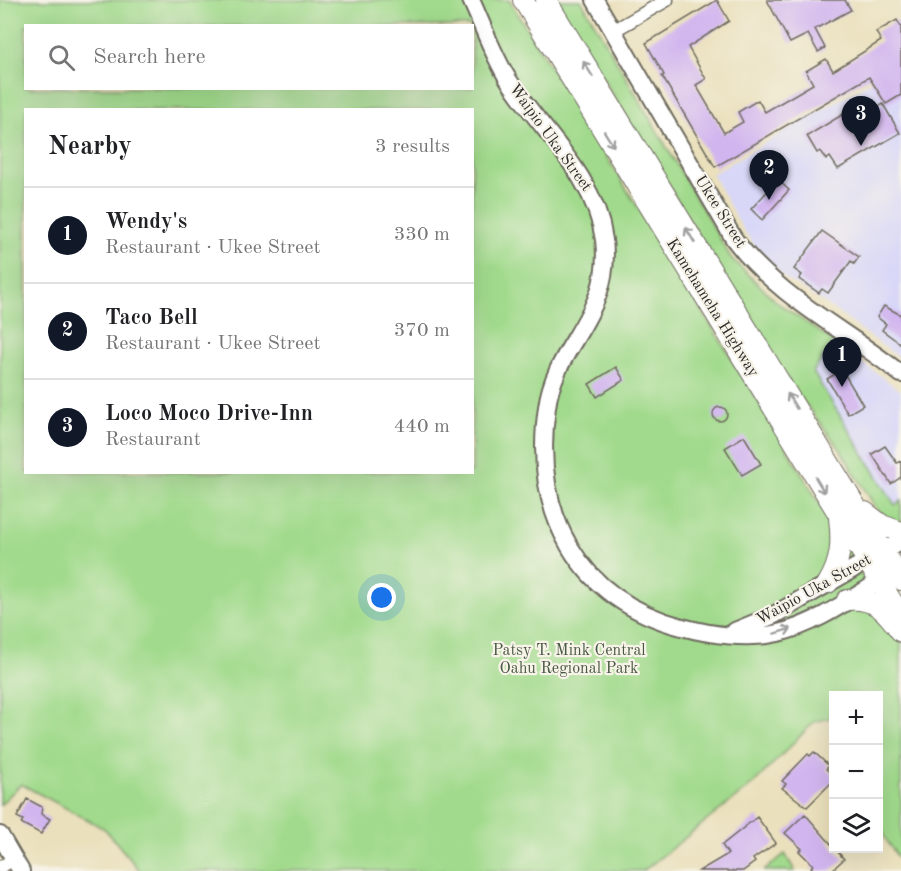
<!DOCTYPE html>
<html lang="en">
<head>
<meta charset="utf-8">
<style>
  body { margin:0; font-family:"Old Standard TT",serif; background:#f2f2f2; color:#202124 }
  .controls { position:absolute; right:18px; bottom:18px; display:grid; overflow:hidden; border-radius:0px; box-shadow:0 6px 24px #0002 }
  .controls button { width:54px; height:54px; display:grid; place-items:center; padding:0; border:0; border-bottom:2px solid #e0e0e0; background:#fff; color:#202124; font:30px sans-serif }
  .you { position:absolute; left:382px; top:598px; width:21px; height:21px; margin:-15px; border:4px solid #fff; border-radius:50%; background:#1a73e8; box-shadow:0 0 0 9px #1a73e833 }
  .badge { display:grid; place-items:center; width:39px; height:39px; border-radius:50%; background:#111827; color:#fff; font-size:20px; font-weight:700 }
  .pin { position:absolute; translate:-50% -50px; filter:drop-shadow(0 2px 3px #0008) }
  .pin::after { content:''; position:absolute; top:32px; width:21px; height:18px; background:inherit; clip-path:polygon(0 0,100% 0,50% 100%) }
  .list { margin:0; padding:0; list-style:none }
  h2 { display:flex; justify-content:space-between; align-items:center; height:78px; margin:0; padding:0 24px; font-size:26px }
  h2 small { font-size:20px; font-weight:400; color:#757577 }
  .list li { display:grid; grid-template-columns:39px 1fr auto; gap:18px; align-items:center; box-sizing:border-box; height:96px; padding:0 24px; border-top:2px solid #e0e0e0 }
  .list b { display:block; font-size:22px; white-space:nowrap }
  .list p { margin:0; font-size:20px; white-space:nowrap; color:#757577 }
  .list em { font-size:20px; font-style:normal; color:#757577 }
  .icon { flex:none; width:33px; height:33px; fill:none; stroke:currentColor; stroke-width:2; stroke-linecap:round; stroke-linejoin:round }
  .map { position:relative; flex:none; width:901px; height:871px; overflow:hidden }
  .search { position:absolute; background:#fff; box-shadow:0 6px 24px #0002; left:24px; top:24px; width:450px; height:66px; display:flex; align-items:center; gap:15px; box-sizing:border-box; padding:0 21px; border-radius:0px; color:#757577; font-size:22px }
  .panel { position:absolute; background:#fff; box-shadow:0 6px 24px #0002; left:24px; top:108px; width:450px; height:366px; border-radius:0px }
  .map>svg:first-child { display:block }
  .built { fill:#d8d7f8 }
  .green { fill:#a1da8c; stroke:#66825c; stroke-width:1.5; fill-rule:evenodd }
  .building { fill:#d1b5ef }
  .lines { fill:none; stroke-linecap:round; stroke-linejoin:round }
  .street-casing { stroke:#6e6a5e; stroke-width:15 }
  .secondary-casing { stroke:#6e6a5e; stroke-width:20 }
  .primary-casing { stroke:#6e6a5e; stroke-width:22 }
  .street { stroke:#fff; stroke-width:12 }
  .secondary { stroke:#fff; stroke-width:16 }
  .primary { stroke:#fff; stroke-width:20 }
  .oneway { stroke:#a0a0a0 }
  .labels { text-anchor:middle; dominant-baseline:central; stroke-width:4.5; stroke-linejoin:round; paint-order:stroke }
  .street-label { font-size:16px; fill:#2b2b2b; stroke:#f7f3e8 }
  .park-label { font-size:16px; fill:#485743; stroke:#f7f3e8 }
</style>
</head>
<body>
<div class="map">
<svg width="901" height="871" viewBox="0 0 901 871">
  <rect width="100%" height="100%" fill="#f7f3e8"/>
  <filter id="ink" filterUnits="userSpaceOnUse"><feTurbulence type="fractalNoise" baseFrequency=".0167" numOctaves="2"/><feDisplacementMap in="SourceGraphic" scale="12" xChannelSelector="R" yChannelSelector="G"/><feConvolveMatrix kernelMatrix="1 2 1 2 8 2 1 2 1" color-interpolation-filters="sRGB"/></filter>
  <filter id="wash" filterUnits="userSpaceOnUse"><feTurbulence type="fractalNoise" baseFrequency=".008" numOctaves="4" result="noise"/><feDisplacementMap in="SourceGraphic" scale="24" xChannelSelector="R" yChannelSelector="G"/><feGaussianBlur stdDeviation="1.35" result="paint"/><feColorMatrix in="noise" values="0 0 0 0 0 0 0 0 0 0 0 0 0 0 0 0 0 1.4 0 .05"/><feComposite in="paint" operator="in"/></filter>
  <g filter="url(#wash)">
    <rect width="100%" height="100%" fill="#eae0bc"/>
    <!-- built -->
    <path class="built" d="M 901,64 L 901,359 L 826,304 L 785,278 L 759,252 L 741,226 L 712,174 Z
      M 834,342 L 901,391 L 901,501 L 895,505 L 813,371 Z"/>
    <!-- green -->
    <path class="green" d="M 0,0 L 509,0 L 773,425 L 901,641 L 901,862 L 885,838 L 879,821 L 878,696 L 834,696 L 833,717 L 814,722 L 753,784 L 643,871 L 140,871 L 105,829 L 21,784 L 0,805 ZM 26,26 L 472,26 L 472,88 L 26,88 ZM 26,110 L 472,110 L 472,472 L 26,472 Z
      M 555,0 L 581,0 L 731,258 L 778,303 L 834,342 L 813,372 L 895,505 L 901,501 L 901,522 L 887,519 L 876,508 L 840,449 L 790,384 Z
      M 785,854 L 795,871 L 764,871 Z"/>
    <g id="blocks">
      <!-- building -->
      <path class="building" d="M 717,0 L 729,21 L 688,47 L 706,79 L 696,85 L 724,133 L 743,122 L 738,112 L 758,100 L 765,112 L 813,84 L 806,71 L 826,59 L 833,71 L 881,41 L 876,32 L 897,20 L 901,27 L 901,95 L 886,104 L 869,77 L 715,167 L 662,76 L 664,75 L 646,43 Z
        M 767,0 L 845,0 L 851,10 L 815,29 L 825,48 L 818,52 L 808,34 L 790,43 Z
        M 883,104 L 900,133 L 838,169 L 830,157 L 826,160 L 820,151 L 817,153 L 807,136 L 845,113 L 851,123 Z
        M 778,180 L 789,190 L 762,220 L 751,209 Z
        M 822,231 L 859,257 L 854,264 L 851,261 L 828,293 L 822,289 L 819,293 L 799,279 L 802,275 L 794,269 Z
        M 884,306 L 901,315 L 901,344 L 882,330 L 886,324 L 877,317 Z
        M 616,367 L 624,380 L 597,397 L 589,384 Z
        M 842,370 L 863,405 L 848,414 L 827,379 Z
        M713 414a7 7 0 1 1 14 0a7 7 0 1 1-14 0Z
        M 744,436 L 761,464 L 742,475 L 725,448 Z
        M 885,446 L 897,463 L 901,461 L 901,477 L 891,484 L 872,454 Z
        M 814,752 L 829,766 L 826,769 L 834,776 L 834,780 L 807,807 L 782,788 L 786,784 L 782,781 L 808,754 L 810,756 Z
        M 27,799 L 42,807 L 41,814 L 50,819 L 41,834 L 21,823 L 23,820 L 17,817 Z
        M 805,814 L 844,859 L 831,871 L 816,871 L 811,867 L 813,865 L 799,851 L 802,849 L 785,833 Z
        M 757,817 L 776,843 L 753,859 L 755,862 L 743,871 L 699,871 L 728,854 L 722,845 Z"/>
    </g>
  </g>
  <g filter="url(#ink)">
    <use href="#blocks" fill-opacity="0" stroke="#6e6a5e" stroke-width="1.5"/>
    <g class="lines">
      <!-- street casing -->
      <g class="street-casing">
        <path id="street" d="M 613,31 L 667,0
          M 0,867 L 15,859"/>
      </g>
      <!-- secondary casing -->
      <g class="secondary-casing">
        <path id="secondary" d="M 471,0 C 483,26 493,55 508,79 C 542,133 595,174 604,240 C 613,314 555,344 547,407 C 532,512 576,599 682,627 C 711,635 749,640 778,633 C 818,624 856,595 890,575
          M 595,0 L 734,239 C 778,298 845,329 901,374
          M 735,631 L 774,615 L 901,541
          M 0,835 L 21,871"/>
      </g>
      <!-- primary casing -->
      <g class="primary-casing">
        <path id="primary" d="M 523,0 L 901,616
          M 546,0 L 901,580
          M 865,512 L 882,525 L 901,532
          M 828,583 C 841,562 842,543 839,518
          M 847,600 C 875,597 886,611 901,632"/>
      </g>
      <!-- street -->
      <use href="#street" class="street"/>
      <!-- secondary -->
      <use href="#secondary" class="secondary"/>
      <!-- primary -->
      <use href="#primary" class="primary"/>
    </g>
    <!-- one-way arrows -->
    <defs><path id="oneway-shaft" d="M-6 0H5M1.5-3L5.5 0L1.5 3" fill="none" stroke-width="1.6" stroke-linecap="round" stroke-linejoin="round" transform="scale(1.5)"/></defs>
    <g class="oneway">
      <use href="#oneway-shaft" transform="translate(588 69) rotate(-122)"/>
      <use href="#oneway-shaft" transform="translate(609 139) rotate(58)"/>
      <use href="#oneway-shaft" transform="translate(690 235) rotate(-121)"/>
      <use href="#oneway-shaft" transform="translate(792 401) rotate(-121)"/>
      <use href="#oneway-shaft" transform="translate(820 485) rotate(59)"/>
      <use href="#oneway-shaft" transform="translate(783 631) rotate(-17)"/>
    </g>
  </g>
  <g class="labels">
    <!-- street labels -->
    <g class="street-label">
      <text transform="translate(550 138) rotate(54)">Waipio Uka Street</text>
      <text transform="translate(720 212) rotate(58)">Ukee Street</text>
      <text transform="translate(712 308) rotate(58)">Kamehameha Highway</text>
      <text transform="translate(814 590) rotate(-29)">Waipio Uka Street</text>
    </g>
    <!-- park labels -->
    <g class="park-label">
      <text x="569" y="651">Patsy T. Mink Central<tspan x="569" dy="18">Oahu Regional Park</tspan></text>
    </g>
  </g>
</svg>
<div class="controls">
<button>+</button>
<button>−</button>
<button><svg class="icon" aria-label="layers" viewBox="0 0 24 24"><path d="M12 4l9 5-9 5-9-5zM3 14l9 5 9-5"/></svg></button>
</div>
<div class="you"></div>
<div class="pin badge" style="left:842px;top:387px">1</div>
<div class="pin badge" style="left:769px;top:200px">2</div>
<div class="pin badge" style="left:861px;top:146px">3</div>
<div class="search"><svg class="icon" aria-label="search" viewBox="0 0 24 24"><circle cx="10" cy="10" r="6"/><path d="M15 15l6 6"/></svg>Search here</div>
<section class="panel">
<h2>Nearby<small>3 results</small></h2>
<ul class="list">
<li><span class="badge">1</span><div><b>Wendy's</b><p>Restaurant · Ukee Street</p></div><em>330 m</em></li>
<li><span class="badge">2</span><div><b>Taco Bell</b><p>Restaurant · Ukee Street</p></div><em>370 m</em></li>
<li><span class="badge">3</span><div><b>Loco Moco Drive-Inn</b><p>Restaurant</p></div><em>440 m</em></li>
</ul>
</section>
</div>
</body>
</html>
